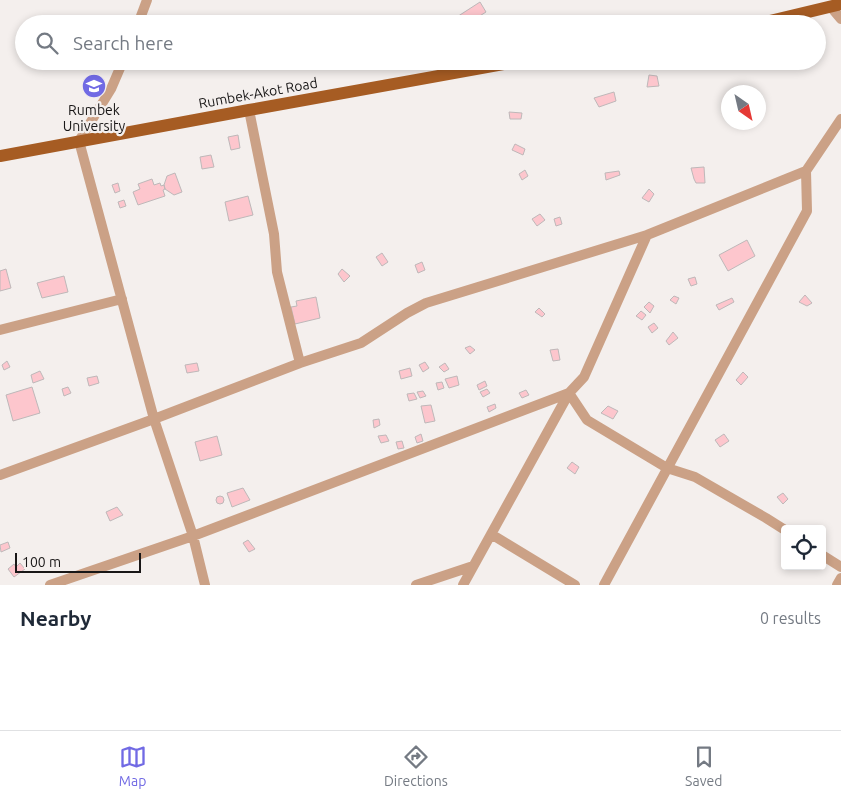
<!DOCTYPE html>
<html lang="en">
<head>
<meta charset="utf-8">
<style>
  body { margin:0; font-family:Ubuntu,sans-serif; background:#f6f6f7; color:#1f2937 }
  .controls { position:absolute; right:15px; bottom:15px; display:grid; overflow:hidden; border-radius:5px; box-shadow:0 2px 8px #0003 }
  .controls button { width:45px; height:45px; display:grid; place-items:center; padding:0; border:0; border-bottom:1px solid #e0e1e3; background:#fff; color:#1f2937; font:25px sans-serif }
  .compass { position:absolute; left:721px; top:85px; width:45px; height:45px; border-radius:50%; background:#fff; box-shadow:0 2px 8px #0003; rotate:146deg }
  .scale { position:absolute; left:15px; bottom:12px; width:126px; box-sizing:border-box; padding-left:5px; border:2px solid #191717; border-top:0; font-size:14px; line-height:18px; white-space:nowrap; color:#191717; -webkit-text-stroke:4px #f4efed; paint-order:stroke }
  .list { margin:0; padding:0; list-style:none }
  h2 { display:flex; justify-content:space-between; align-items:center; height:65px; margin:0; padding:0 20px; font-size:21px }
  h2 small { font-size:16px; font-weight:400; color:#747a83 }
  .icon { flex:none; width:28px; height:28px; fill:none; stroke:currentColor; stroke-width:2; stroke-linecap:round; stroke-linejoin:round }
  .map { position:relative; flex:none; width:841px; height:585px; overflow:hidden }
  .search { position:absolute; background:#fff; box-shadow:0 2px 8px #0003; left:15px; right:15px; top:15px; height:55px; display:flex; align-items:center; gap:12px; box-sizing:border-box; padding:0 18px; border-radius:28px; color:#747a83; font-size:19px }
  .sheet { height:145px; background:#fff }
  nav { display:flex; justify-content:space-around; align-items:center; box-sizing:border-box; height:70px; border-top:1px solid #e0e1e3; background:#fff; font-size:14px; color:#747a83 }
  nav a { display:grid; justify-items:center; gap:2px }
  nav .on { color:#716ae4 }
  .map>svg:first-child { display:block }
  .building { fill:#fdc6cd; stroke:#beb8b9 }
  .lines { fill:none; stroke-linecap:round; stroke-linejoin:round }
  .minor { stroke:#cba186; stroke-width:10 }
  .major { stroke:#a65c23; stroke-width:12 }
  .labels { text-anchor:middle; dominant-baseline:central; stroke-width:4.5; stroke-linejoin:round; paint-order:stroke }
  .street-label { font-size:14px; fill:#191717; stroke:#f4efed }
  .poi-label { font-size:14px; fill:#191717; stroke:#f4efed }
</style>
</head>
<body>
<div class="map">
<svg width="841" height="585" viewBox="0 0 841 585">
  <rect width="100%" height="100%" fill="#f4efed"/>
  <!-- building -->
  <path class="building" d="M 480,2 L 486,12 L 467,24 L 446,24 Z
    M 649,75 L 657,76 L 659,86 L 647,87 Z
    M 614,92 L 616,101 L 599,107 L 594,98 Z
    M 509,112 L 522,113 L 521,119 L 510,119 Z
    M 238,135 L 240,148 L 231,150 L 228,137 Z
    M 515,144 L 525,149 L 523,155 L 512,150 Z
    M 211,155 L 214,167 L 202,169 L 200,157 Z
    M 704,167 L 705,183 L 696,183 L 694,179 L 691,168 Z
    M 525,170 L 528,176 L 522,180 L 519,174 Z
    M 619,171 L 620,175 L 606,180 L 605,173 Z
    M 175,173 L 182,192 L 174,195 L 165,189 L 164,185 L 167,176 Z
    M 152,179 L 154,185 L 160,183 L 161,186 L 164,185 L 165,189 L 163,190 L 165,196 L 138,205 L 133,192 L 140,189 L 138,184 Z
    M 118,183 L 120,191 L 115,193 L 112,185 Z
    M 649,189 L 654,194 L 649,202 L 642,198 Z
    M 248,196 L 253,215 L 229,221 L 225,202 Z
    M 124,200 L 126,206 L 120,208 L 118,202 Z
    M 540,214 L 545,220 L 537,226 L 532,219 Z
    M 560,217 L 562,224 L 556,226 L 554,219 Z
    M 747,240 L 755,256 L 728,271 L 719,255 Z
    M 382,253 L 388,262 L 382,266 L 376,257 Z
    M 422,262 L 425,270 L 418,273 L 415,265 Z
    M 6,269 L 11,288 L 0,291 L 0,271 Z
    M 342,269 L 350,276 L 344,282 L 338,274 Z
    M 64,276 L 68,292 L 42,298 L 37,283 Z
    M 695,277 L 697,284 L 691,286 L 688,279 Z
    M 805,295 L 812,303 L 807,306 L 799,302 Z
    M 674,296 L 679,298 L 676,304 L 670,300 Z
    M 316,297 L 320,318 L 295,324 L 291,307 L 297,306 L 296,301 Z
    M 732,298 L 734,302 L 719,310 L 716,305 Z
    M 649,302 L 654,306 L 650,313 L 644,307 Z
    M 539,308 L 545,314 L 542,317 L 535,312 Z
    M 641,311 L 646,315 L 642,320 L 636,316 Z
    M 654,323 L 658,328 L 652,333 L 648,327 Z
    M 673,332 L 678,338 L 669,345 L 666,341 Z
    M 470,346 L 475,350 L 470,354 L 465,348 Z
    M 558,349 L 560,360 L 553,361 L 550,350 Z
    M 7,361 L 10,367 L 4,370 L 2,365 Z
    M 425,362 L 429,368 L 423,372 L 419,365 Z
    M 197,363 L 199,371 L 187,373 L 185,365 Z
    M 445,363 L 449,369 L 444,372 L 439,367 Z
    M 410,368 L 412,376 L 401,379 L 399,371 Z
    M 40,371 L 44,379 L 33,383 L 31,375 Z
    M 743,372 L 748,377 L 741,385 L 736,380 Z
    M 97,376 L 99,383 L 89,386 L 87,378 Z
    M 457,376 L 459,385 L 449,388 L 445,379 Z
    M 485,381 L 487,386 L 479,390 L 477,385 Z
    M 442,382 L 444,388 L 438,390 L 436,383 Z
    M 32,387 L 40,413 L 13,421 L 6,395 Z
    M 68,387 L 71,393 L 64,396 L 62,389 Z
    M 487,389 L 490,393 L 483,397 L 480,392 Z
    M 526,390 L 529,395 L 522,398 L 519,393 Z
    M 423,391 L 426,396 L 420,398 L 417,392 Z
    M 414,393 L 417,399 L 409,401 L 407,394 Z
    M 495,404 L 496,408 L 489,412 L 487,407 Z
    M 431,405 L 435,421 L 425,423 L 421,406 Z
    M 608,406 L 618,411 L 613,419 L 601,413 Z
    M 379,419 L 380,425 L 374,428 L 373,420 Z
    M 421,434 L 423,441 L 417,443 L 415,437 Z
    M 724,434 L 729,441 L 720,447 L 715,440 Z
    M 386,435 L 389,441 L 381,443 L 378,436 Z
    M 217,436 L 222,455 L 200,461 L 195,442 Z
    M 402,441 L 404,448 L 398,449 L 396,442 Z
    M 572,462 L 579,467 L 575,474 L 567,468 Z
    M 243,488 L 250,500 L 232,507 L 227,493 Z
    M 783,493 L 788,499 L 783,504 L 777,497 Z
    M216 500a4 4 0 1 1 8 0a4 4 0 1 1-8 0Z
    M 117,507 L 123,515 L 110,521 L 106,512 Z
    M 248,540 L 255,549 L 249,552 L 243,543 Z
    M 8,542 L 10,548 L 1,552 L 0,545 Z
    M 20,563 L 25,569 L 14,577 L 8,569 L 14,564 L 16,567 Z"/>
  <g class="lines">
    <!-- minor -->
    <path class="minor" d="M 830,6 L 841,19
      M 138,24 L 147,0
      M 123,61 L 111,89 L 79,141 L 154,419 L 193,536 L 205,585
      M 249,110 L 274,234 L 277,272 L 300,363
      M 0,330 L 122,299
      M 0,475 L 154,419 L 300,363 L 361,343 L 407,313 L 426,303 L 647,235 L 806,171 L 841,119
      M 491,534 L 575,585
      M 822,555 L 841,567
      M 50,585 L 193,536 L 569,393 L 587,420 L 667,468 L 695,477 L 766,518 L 785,530
      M 416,585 L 473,566
      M 463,585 L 569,393 L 584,377 L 647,235
      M 604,585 L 807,211 L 806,171
      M 837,585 L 841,578"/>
    <!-- major -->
    <path class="major" d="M 758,24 L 841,4
      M 0,156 L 249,110 L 521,61"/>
  </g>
  <!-- icons -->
  <defs>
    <g id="university-disc" transform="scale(1.25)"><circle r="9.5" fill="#716ae4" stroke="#f4efed"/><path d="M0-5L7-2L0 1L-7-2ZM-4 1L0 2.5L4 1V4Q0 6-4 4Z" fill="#fff"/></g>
  </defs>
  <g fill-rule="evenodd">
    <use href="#university-disc" x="94" y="86"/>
  </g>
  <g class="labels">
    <!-- street labels -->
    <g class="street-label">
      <text transform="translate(258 93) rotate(-10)">Rumbek-Akot Road</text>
    </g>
    <!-- poi labels -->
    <g class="poi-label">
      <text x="94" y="110">Rumbek<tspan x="94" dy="16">University</tspan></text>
    </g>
  </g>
</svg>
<div class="controls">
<button><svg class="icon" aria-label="locate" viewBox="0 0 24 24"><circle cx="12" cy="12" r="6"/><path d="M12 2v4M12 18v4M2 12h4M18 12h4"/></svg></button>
</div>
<svg class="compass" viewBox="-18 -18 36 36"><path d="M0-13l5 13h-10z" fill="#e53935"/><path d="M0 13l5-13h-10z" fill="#747a83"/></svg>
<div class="scale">100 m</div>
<div class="search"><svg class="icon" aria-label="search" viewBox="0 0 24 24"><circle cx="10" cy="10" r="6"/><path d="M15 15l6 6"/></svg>Search here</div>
</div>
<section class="sheet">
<h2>Nearby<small>0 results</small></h2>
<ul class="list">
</ul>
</section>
<nav>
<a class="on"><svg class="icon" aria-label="map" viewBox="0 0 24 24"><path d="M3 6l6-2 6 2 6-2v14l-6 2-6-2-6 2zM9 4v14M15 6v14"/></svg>Map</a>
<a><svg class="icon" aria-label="directions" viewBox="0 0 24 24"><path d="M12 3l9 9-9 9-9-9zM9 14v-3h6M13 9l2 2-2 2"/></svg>Directions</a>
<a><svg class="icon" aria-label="saved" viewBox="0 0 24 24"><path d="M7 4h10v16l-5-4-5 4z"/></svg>Saved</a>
</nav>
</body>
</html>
